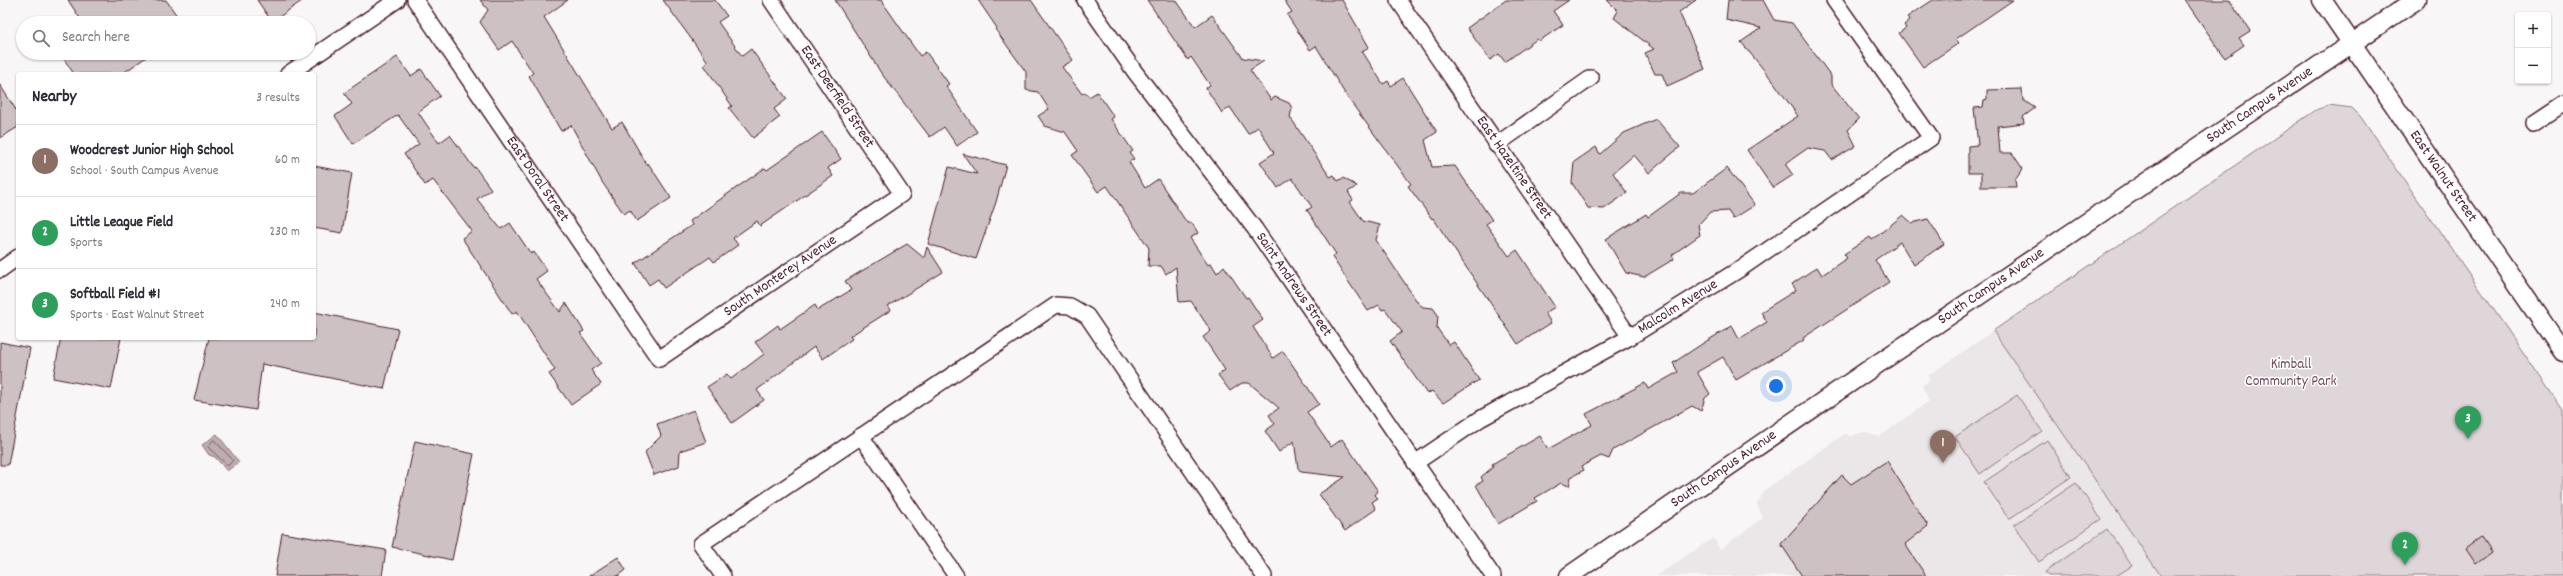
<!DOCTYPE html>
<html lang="en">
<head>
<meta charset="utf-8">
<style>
  body { margin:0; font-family:Dekko,sans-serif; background:#f7f7f7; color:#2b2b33 }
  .controls { position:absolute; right:12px; top:12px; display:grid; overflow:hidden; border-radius:4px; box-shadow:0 1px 3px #0004 }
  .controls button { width:36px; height:36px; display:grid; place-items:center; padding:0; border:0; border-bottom:1px solid #e1e1e2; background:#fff; color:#2b2b33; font:20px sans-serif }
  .you { position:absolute; left:1776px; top:386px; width:14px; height:14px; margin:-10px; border:3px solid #fff; border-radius:50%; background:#1a73e8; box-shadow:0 0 0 6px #1a73e833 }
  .badge { display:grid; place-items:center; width:26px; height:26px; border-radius:50%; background:#ea580c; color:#fff; font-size:13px; font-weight:700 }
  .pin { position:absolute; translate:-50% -33px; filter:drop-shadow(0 1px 2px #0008) }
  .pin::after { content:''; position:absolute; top:21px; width:14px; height:12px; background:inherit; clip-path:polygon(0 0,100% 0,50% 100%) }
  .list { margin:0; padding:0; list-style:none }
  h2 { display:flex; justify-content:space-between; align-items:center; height:52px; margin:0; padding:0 16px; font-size:17px }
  h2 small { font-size:13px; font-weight:400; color:#7c7c81 }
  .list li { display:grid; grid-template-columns:26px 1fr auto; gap:12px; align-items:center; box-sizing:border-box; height:72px; padding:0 16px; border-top:1px solid #e1e1e2 }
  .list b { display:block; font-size:15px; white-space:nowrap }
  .list p { margin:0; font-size:13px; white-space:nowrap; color:#7c7c81 }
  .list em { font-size:13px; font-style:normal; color:#7c7c81 }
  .icon { flex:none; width:22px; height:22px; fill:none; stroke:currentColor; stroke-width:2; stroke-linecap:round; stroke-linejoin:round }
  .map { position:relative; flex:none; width:2563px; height:576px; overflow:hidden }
  .search { position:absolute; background:#fff; box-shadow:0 1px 3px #0004; left:16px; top:16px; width:300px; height:44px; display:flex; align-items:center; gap:10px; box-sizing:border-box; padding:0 14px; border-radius:22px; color:#7c7c81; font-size:15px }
  .panel { position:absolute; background:#fff; box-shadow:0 1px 3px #0004; left:16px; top:72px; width:300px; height:268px; border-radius:4px }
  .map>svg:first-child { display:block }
  .built { fill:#ebe6e8 }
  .green { fill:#ded6d9; stroke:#947a82 }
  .water { fill:#bdadb0; stroke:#8f747b }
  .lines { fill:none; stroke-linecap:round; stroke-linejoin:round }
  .shore { stroke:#785860; stroke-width:1 }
  .building { fill:#cdc1c4; stroke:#4a1f2b }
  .minor-casing { stroke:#4a1f2b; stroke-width:18 }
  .tertiary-casing { stroke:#4a1f2b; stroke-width:21 }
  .minor { stroke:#fff; stroke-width:15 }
  .tertiary { stroke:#fff; stroke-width:18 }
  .labels { text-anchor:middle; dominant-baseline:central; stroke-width:3; stroke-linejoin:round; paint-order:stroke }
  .street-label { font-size:15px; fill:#4a1f2b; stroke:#fff }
  .park-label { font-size:15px; fill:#6f4d56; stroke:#fff }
</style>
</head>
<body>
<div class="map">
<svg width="2563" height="576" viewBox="0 0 2563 576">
  <rect width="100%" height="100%" fill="#f8f6f7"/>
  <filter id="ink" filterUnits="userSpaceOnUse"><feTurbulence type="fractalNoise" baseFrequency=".025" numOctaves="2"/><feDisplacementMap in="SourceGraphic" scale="8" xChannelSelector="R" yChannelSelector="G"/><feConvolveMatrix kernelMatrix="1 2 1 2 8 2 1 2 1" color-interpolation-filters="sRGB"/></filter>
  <g filter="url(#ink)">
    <!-- built -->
    <path class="built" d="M 1993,331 L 2161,576 L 1656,576 L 1713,538 L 1720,549 L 1763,518 L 1757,504 L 1765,490 L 1846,433 L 1849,436 L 1865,432 L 1879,437 L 1929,401 L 1922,386 L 1930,380 L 1928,376 Z"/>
    <!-- green -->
    <path class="green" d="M 2329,105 L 2352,108 L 2360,116 L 2563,410 L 2563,576 L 2161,576 L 1993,331 L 2316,110 Z
      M 2017,395 L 2042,431 L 1980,474 L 1955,437 Z
      M 2047,440 L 2071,477 L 2009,519 L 1984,482 Z
      M 2076,483 L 2101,519 L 2039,562 L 2014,525 Z
      M 2107,529 L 2132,566 L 2116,576 L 2048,576 L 2045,572 Z"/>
    <!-- water -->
    <path class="water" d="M 217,434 L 239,462 L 227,471 L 215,457 L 209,455 L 202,445 Z"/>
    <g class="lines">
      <!-- shore -->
      <path class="shore" d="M 214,440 L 233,460 L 228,466 L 208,447 Z"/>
    </g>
    <!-- building -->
    <path class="building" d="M 68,0 L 166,0 L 182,23 L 83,23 Z
      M 257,0 L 303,0 L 272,22 Z
      M 480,0 L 568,0 L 544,17 L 612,128 L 622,122 L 647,165 L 648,163 L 671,198 L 637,221 L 630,210 L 624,214 L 602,182 L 571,125 L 561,131 L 529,76 L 533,73 L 512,41 L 499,50 L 480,22 L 488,10 Z
      M 663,0 L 715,0 L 727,16 L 718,22 L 742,56 L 751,49 L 787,99 L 774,109 L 780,117 L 753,138 L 729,108 L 732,106 L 704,65 L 708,62 Z
      M 835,0 L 881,0 L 920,56 L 926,52 L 949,84 L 946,86 L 977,132 L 957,146 L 944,127 L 930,137 L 881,73 Z
      M 978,0 L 1031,0 L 1073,60 L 1062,67 L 1082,94 L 1085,92 L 1089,97 L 1097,92 L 1114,117 L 1111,119 L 1133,151 L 1130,153 L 1134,159 L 1129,162 L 1145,188 L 1158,179 L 1187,223 L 1192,223 L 1198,233 L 1190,238 L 1208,265 L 1211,263 L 1217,273 L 1224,266 L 1246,298 L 1248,297 L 1263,320 L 1253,327 L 1273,358 L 1283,351 L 1319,404 L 1307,412 L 1331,447 L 1342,439 L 1378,491 L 1375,495 L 1378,498 L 1372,502 L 1376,509 L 1345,531 L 1319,494 L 1345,477 L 1301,472 L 1298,468 L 1294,441 L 1279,452 L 1265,431 L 1275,424 L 1269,415 L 1279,408 L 1249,383 L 1242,383 L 1230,391 L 1218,375 L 1225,370 L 1203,337 L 1211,331 L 1191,301 L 1179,302 L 1176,267 L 1166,274 L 1161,266 L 1148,266 L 1149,248 L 1107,186 L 1098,192 L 1072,155 L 1078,151 L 1065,132 L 1045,126 L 1038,116 L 1049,109 L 1038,92 L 1026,90 L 1026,72 L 995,29 L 997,28 Z
      M 1147,0 L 1176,0 L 1195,27 L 1212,15 L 1243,58 L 1264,61 L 1250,70 L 1271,100 L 1275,97 L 1289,103 L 1292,108 L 1290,117 L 1330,177 L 1334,175 L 1338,181 L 1343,178 L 1357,186 L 1348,192 L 1353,200 L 1350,202 L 1363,221 L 1380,225 L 1376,240 L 1418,303 L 1423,307 L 1433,308 L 1438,315 L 1437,328 L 1449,345 L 1454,342 L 1479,380 L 1443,403 L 1432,391 L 1427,394 L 1390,341 L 1402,332 L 1385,309 L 1382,310 L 1379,305 L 1368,311 L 1332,257 L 1336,254 L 1307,210 L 1312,207 L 1292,178 L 1278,188 L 1260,162 L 1274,153 L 1258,127 L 1248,134 L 1230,107 L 1222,113 L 1206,88 L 1210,85 L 1191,57 L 1188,60 Z
      M 1284,0 L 1342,0 L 1369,47 L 1362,51 L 1383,84 L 1388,81 L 1391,86 L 1403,78 L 1437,132 L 1425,140 L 1432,167 L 1455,166 L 1492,220 L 1486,224 L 1509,256 L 1517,250 L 1555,307 L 1545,313 L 1551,323 L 1518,344 L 1433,218 L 1432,219 L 1408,186 L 1411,184 L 1347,97 L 1316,46 L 1310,50 L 1287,15 L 1292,12 Z
      M 1506,0 L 1569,0 L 1553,11 L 1563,25 L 1539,41 L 1537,39 L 1505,62 L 1499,54 L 1490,60 L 1467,28 Z
      M 1607,0 L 1696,0 L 1679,12 L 1705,69 L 1667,86 L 1662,74 L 1655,74 L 1645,53 L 1654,49 L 1614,18 L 1618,11 Z
      M 1728,0 L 1763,0 L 1774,20 L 1792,23 L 1831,76 L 1831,84 L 1859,119 L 1848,130 L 1856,146 L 1832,160 L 1825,151 L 1808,148 L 1785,164 L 1793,175 L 1773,188 L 1747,150 L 1798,116 L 1773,81 L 1741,42 L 1761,28 L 1726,20 Z
      M 1933,0 L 2013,0 L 1956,39 L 1959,43 L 1923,67 L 1899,33 L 1906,28 L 1904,25 L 1909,21 L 1907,17 Z
      M 2185,0 L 2229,0 L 2250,31 L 2239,38 L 2244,45 L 2225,58 Z
      M 60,53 L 152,53 L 122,74 L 74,74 Z
      M 397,57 L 411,76 L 421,69 L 440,96 L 418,112 L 439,143 L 450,135 L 474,168 L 475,167 L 491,189 L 477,199 L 501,229 L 510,223 L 531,254 L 534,252 L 547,271 L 536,279 L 560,312 L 566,303 L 584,331 L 580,333 L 601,363 L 591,370 L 601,384 L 571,405 L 549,374 L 555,370 L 517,311 L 512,314 L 462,238 L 472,231 L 433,180 L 425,185 L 404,154 L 419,144 L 398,115 L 353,144 L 335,116 L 352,104 L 344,93 Z
      M 0,85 L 18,113 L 18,127 L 0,138 Z
      M 2022,89 L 2023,100 L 2035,108 L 2023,117 L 2024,123 L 1998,126 L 2000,153 L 2012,153 L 2023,169 L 2015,180 L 2016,187 L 1981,187 L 1981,173 L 1968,173 L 1968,146 L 1978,145 L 1974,108 L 1983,107 L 1984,100 L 1987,99 L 1987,90 Z
      M 1656,119 L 1680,147 L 1649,173 L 1634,155 L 1613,173 L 1627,193 L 1604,209 L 1588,208 L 1572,183 L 1574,162 L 1596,147 L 1600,154 L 1624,133 Z
      M 822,132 L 841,159 L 828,168 L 833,176 L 760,226 L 757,221 L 733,238 L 738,245 L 714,262 L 710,257 L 664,288 L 658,279 L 649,285 L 635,263 L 692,225 L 690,221 L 736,188 L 765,168 L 767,170 Z
      M 963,154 L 1006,165 L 996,202 L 976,259 L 928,244 L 949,167 L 977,174 Z
      M 314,166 L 352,173 L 342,233 L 314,228 Z
      M 1727,168 L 1755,205 L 1733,219 L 1728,211 L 1710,212 L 1698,225 L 1700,235 L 1672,255 L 1674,259 L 1644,277 L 1626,273 L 1606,239 L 1646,214 L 1648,217 L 1681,193 L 1693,193 Z
      M 1903,215 L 1912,223 L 1928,219 L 1944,244 L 1914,265 L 1900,242 L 1875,260 L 1889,282 L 1803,338 L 1804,340 L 1736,380 L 1723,357 L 1697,372 L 1710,394 L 1705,398 L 1701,411 L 1692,406 L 1613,450 L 1609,459 L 1601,456 L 1582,466 L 1584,470 L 1571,477 L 1569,486 L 1561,483 L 1535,498 L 1537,501 L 1498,524 L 1476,485 L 1483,481 L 1481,477 L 1493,467 L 1492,464 L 1540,436 L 1548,449 L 1592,425 L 1586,414 L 1645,383 L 1648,389 L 1678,372 L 1673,363 L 1705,342 L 1732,326 L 1739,339 L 1767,322 L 1761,312 L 1796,290 L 1792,284 L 1817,267 L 1822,275 L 1847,258 L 1844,254 L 1870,237 L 1872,240 Z
      M 907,244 L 924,258 L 927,247 L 943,272 L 888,306 L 891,310 L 850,336 L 852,339 L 823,359 L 814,347 L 757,390 L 764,400 L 732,423 L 707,387 L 727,374 L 731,379 L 764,354 L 755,342 L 778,325 L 780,329 L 815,305 L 818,310 L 851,290 L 845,281 Z
      M 314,312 L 398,329 L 384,389 L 262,364 L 256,410 L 194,400 L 209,338 L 314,338 Z
      M 61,338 L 121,338 L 111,389 L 53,378 Z
      M 0,342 L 30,348 L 8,465 L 0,465 Z
      M 694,410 L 706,442 L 680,451 L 679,466 L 654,475 L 645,452 L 661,436 L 657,424 Z
      M 415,441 L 474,454 L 452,560 L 392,547 Z
      M 1887,461 L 1928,526 L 1905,544 L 1926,576 L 1802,576 L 1781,544 L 1842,475 L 1851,484 Z
      M 282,533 L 386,550 L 382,576 L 275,576 Z
      M 2481,538 L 2491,553 L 2476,564 L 2466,549 Z
      M 618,557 L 626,570 L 618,576 L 589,576 Z"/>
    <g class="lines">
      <!-- minor casing -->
      <g class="minor-casing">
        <g id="minor">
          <path id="s1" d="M 415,0 L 659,359 L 902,194 L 771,0"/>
          <path id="s2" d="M 1085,0 L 1135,72 L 1255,229 L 1493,576"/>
          <path id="s3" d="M 1398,0 L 1630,337"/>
          <path d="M 288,74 L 397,0"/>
          <path d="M 2533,124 L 2563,104"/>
          <path d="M 1496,145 L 1591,78"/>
          <path d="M 0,270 L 18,257"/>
          <path d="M 861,436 L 956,576"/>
          <path id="s4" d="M 1415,463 L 1480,419 L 1630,337 L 1740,269 L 1931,138 L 1834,0"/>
          <path d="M 723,576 L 701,544 L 1056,305 L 1070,306 L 1087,316 L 1264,576"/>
        </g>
      </g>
      <!-- tertiary casing -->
      <g class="tertiary-casing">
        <g id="tertiary">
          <path id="s5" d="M 2322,0 L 2563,352"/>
          <path id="s6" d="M 1569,576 L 1867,371 L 2416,0"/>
        </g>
      </g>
      <!-- minor -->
      <use href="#minor" class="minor"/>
      <!-- tertiary -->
      <use href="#tertiary" class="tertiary"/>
    </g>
  </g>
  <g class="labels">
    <!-- street labels -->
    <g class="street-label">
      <text transform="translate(837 97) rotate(56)">East Deerfield Street</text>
      <text stroke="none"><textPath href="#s6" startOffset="836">South Campus Avenue</textPath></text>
      <text stroke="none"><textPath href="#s3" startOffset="204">East Hazeltine Street</textPath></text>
      <text stroke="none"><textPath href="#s5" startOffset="214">East Walnut Street</textPath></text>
      <text stroke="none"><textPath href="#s1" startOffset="217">East Doral Street</textPath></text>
      <text stroke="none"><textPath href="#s1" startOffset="581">South Monterey Avenue</textPath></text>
      <text stroke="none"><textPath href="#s2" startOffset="353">Saint Andrews Street</textPath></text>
      <text stroke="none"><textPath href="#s6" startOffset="512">South Campus Avenue</textPath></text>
      <text stroke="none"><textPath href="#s4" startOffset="306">Malcolm Avenue</textPath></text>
      <text stroke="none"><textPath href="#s6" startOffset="188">South Campus Avenue</textPath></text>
    </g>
    <!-- park labels -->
    <g class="park-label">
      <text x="2291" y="365">Kimball<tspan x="2291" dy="17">Community Park</tspan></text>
    </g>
  </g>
</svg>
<div class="controls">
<button>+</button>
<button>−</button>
</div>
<div class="you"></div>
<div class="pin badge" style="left:1943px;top:463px;background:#8d6e63">1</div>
<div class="pin badge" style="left:2405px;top:565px;background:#2e9e5b">2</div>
<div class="pin badge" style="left:2468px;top:439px;background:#2e9e5b">3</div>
<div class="search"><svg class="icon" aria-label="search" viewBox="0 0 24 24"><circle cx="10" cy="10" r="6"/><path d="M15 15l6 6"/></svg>Search here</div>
<section class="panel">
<h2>Nearby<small>3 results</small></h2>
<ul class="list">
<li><span class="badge" style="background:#8d6e63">1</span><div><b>Woodcrest Junior High School</b><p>School · South Campus Avenue</p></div><em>60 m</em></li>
<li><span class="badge" style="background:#2e9e5b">2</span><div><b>Little League Field</b><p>Sports</p></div><em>230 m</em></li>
<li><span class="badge" style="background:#2e9e5b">3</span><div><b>Softball Field #1</b><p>Sports · East Walnut Street</p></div><em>240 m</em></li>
</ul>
</section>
</div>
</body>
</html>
